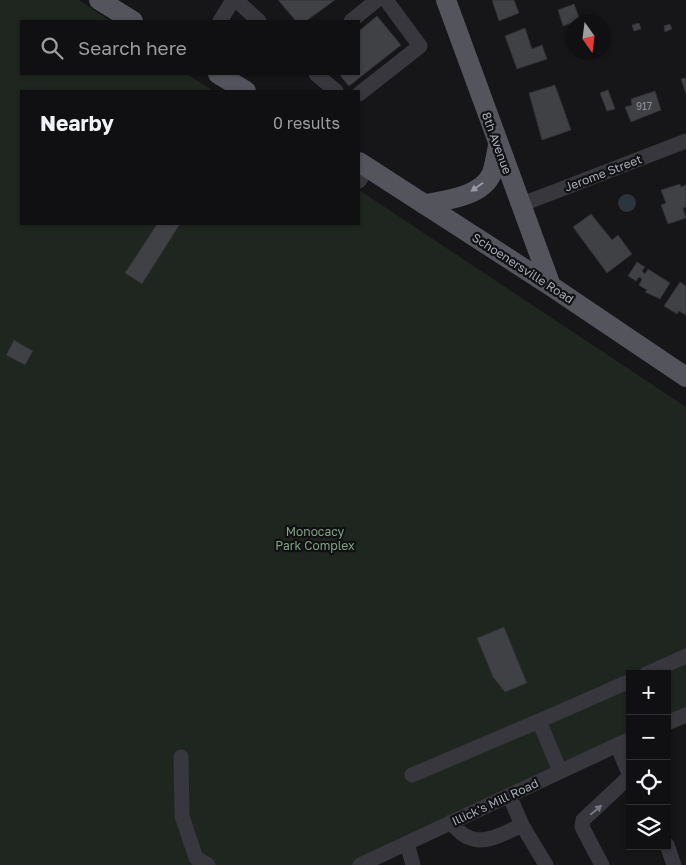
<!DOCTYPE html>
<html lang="en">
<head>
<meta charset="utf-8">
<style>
  body { margin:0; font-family:"Golos Text",sans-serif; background:#19191b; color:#f1f3f6 }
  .controls { position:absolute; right:15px; bottom:15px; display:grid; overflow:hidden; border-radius:0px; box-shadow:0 1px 4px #0004 }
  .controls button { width:45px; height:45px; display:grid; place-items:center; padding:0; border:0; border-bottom:1px solid #303032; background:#101012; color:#f1f3f6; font:25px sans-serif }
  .compass { position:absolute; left:566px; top:15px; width:45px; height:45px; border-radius:50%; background:#101012; box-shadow:0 1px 4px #0004; rotate:166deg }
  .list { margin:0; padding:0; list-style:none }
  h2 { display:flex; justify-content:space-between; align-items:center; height:65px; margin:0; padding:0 20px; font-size:21px }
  h2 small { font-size:16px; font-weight:400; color:#9c9d9f }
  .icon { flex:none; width:28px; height:28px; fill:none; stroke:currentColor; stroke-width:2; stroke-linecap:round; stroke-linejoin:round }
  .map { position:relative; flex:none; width:686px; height:865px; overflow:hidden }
  .search { position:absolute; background:#101012; box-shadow:0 1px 4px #0004; left:20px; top:20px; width:340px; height:55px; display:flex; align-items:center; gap:12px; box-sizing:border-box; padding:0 18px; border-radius:0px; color:#9c9d9f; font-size:19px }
  .panel { position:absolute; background:#101012; box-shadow:0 1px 4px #0004; left:20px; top:90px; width:340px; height:135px; border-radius:0px }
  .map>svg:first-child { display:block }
  .green { fill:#1e261f }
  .water { fill:#2c343c }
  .building { fill:#404145; stroke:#303034 }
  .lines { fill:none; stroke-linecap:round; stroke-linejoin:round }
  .minor { stroke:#37373d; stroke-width:15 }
  .major { stroke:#53545c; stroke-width:20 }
  .oneway { fill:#979aa6 }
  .oneway2 { fill:#757781 }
  .labels { text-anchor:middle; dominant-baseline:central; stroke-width:4.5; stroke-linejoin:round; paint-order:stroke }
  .number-label { font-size:10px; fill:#8e919b }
  .street-label { font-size:12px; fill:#a8acb8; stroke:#111113 }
  .park-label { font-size:12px; fill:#7fa284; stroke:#111113 }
</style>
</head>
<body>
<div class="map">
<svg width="686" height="865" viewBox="0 0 686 865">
  <rect width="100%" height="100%" fill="#161618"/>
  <!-- green -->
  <path class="green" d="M 0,0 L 79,0 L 110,21 L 21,21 L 21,74 L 187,74 L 213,91 L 21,91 L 21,224 L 359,224 L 359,190 L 686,407 L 686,709 L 667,718 L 667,674 L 630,674 L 630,736 L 359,865 L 0,865 Z"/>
  <!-- water -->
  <path class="water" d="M618 203a9 9 0 1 1 18 0a9 9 0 1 1-18 0Z"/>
  <!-- building -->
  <path class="building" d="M 278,0 L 335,0 L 306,21 L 296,21 Z
    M 492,0 L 514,0 L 519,13 L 499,21 Z
    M 574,4 L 580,20 L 563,26 L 558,10 Z
    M 377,16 L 401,45 L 349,86 L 339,74 L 359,74 L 359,31 Z
    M 639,23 L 641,29 L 634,31 L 632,25 Z
    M 670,24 L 672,29 L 665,32 L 664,26 Z
    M 525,28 L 532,49 L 542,45 L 547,59 L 517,69 L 505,36 Z
    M 686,78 L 686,94 L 681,79 Z
    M 555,85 L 571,130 L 542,140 L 529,93 Z
    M 608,90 L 615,109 L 607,111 L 600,93 Z
    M 655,91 L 661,110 L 631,122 L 625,107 L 632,105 L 631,99 Z
    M 680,184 L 681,187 L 686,185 L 686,207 L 683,208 L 686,218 L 668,224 L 661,205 L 666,203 L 661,190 Z
    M 591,214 L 612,240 L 618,235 L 632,254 L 607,273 L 573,227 Z
    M 157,224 L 180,224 L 142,284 L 125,273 Z
    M 637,262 L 645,267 L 642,271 L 645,274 L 648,269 L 670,283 L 660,299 L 645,292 L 647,290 L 639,285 L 642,279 L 639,277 L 636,281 L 628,276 Z
    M 680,282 L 686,286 L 686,315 L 679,311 L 677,314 L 664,306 Z
    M 14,340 L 33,351 L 25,365 L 6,355 Z
    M 504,627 L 527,683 L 505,692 L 493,677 L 477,638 Z"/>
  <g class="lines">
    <!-- minor -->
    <path class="minor" d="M 236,0 L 259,21
      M 220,21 L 233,0
      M 351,21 L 377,0
      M 316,74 L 336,91
      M 359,94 L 420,46 L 386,0
      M 359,181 L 368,167
      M 520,205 L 686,141
      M 646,674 L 686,656
      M 667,723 L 686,715
      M 617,745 L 630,776
      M 181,757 L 182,816 L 196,858 L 208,865
      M 560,771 L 539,721 L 630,681
      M 412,775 L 539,721
      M 509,795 L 522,825 L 546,865
      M 451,822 C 472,852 495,838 522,825
      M 407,843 L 413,865
      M 667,845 L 674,865
      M 360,865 L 630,739
      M 602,865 L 582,827 L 583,820 L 630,776"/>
    <!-- major -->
    <path class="major" d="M 99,0 L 133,21
      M 446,0 L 551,286
      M 218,74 L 246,91
      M 359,162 L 551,286 L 686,377
      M 426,204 C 447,200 483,196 492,173 C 495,164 496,155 498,146"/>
  </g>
  <!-- one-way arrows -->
  <defs><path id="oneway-solid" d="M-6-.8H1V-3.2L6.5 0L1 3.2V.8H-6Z" transform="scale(1.25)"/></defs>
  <use class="oneway" href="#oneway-solid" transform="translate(477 187) rotate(145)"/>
  <use class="oneway2" href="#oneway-solid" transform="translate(596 810) rotate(-40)"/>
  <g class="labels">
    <!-- number labels -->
    <g class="number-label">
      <text x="644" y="106">917</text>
    </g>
    <!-- street labels -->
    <g class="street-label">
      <text transform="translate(497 143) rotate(70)">8th Avenue</text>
      <text transform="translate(603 173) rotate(-21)">Jerome Street</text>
      <text transform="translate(523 268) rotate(33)">Schoenersville Road</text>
      <text transform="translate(495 802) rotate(-25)">Illick's Mill Road</text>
    </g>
    <!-- park labels -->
    <g class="park-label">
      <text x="315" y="531">Monocacy<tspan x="315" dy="14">Park Complex</tspan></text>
    </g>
  </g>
</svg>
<div class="controls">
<button>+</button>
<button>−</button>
<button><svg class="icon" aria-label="locate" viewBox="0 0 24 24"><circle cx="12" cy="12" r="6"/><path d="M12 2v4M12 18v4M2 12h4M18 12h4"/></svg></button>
<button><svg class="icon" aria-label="layers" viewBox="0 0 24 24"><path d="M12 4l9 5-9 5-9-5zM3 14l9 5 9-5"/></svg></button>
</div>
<svg class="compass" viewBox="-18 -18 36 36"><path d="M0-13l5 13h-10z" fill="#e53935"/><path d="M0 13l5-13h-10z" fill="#9c9d9f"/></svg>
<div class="search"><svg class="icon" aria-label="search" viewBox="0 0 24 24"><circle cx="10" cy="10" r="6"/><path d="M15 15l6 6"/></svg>Search here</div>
<section class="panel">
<h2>Nearby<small>0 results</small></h2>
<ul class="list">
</ul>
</section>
</div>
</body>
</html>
